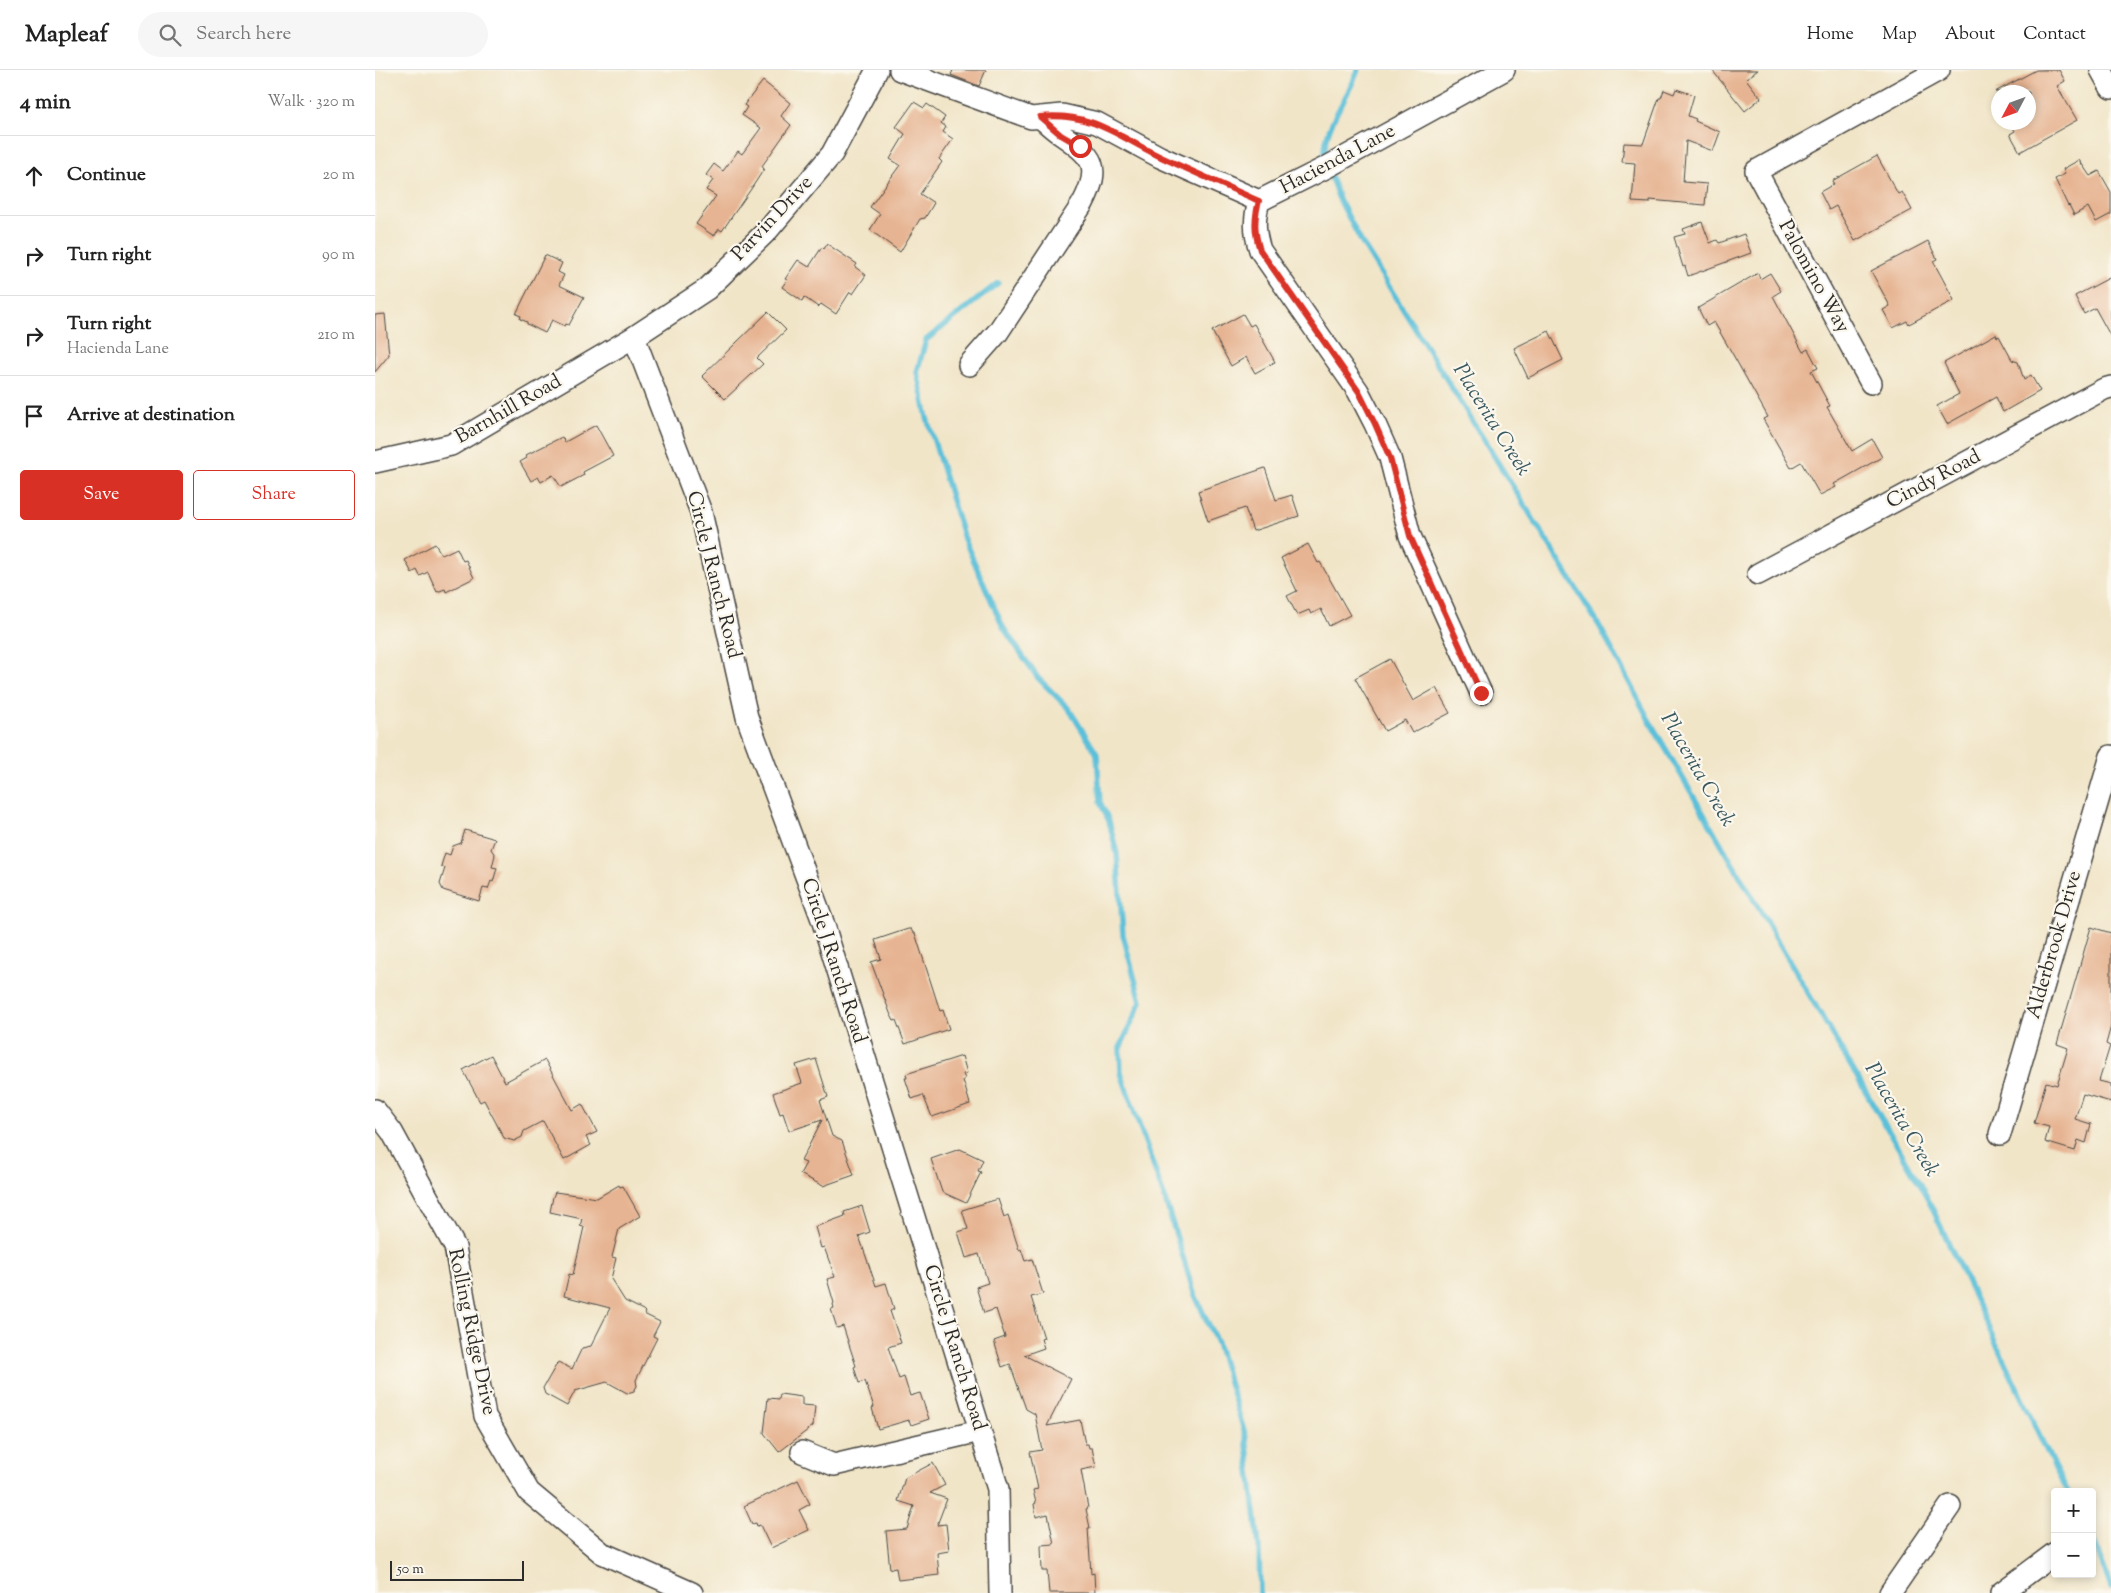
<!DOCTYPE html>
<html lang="en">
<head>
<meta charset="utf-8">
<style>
  body { margin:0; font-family:"Sorts Mill Goudy",serif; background:#f6f6f6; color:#222 }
  .controls { position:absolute; right:15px; bottom:15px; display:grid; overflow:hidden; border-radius:5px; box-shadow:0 2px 8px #0003 }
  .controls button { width:45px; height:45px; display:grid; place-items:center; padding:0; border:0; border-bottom:1px solid #e0e0e0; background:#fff; color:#222; font:25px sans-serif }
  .compass { position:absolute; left:1616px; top:15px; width:45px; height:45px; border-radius:50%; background:#fff; box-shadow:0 2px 8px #0003; rotate:229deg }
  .scale { position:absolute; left:15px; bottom:12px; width:134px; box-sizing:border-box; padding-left:5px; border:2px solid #2b2b2b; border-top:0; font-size:14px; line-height:18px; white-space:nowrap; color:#2b2b2b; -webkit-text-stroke:4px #fbf7ec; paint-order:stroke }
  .stop { position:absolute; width:15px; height:15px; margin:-11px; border:4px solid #d93025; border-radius:50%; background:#fff }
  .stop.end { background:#d93025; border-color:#fff; box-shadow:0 1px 5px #0008 }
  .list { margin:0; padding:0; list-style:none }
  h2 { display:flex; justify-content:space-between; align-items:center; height:65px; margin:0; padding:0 20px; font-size:21px }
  h2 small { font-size:16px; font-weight:400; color:#767676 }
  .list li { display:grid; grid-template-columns:32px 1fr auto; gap:15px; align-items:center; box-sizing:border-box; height:80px; padding:0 20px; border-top:1px solid #e0e0e0 }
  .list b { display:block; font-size:19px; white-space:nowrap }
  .list p { margin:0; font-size:16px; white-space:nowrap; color:#767676 }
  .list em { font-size:16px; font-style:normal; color:#767676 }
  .actions { display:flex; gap:10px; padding:15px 20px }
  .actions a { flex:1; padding:11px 0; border:1px solid #d93025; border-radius:5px; text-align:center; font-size:18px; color:#d93025 }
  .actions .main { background:#d93025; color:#fff }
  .icon { flex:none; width:28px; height:28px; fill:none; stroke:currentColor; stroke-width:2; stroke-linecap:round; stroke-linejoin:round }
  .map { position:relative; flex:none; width:1736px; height:1523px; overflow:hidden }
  header { display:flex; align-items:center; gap:30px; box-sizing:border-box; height:70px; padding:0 25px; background:#fff; border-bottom:1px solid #e0e0e0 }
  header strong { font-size:24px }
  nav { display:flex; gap:28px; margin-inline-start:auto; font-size:18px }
  .search { width:350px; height:45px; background:#f6f6f6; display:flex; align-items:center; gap:12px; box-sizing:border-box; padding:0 18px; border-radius:28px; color:#767676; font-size:19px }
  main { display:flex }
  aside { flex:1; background:#fff }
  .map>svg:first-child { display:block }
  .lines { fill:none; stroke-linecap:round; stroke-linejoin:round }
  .stream { stroke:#5bc0d9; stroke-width:5.5 }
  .building { fill:#e6b492 }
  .minor-casing { stroke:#494743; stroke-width:24 }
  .minor { stroke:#fff; stroke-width:21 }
  .route { stroke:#d93025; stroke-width:6 }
  .labels { text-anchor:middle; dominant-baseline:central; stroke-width:4.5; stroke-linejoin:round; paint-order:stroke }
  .street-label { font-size:20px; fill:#2b2b2b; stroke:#fbf7ec }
  .water-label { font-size:21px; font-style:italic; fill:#39585f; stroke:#fbf7ec }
</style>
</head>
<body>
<header>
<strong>Mapleaf</strong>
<div class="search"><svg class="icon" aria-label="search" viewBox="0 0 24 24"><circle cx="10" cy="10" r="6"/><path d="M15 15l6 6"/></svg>Search here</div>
<nav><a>Home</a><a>Map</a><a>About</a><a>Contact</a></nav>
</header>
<main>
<aside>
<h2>4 min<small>Walk · 320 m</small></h2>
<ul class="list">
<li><svg class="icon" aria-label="ahead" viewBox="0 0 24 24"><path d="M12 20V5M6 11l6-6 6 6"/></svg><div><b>Continue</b></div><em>20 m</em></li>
<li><svg class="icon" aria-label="right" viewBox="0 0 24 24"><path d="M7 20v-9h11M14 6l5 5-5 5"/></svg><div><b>Turn right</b></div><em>90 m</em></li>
<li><svg class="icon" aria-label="right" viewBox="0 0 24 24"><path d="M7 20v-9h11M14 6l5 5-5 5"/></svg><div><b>Turn right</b><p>Hacienda Lane</p></div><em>210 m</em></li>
<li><svg class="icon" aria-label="arrive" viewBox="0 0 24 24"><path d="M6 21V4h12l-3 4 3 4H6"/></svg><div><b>Arrive at destination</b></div></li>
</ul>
<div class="actions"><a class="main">Save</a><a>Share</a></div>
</aside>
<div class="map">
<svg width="1736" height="1523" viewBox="0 0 1736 1523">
  <rect width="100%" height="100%" fill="#fbf7ec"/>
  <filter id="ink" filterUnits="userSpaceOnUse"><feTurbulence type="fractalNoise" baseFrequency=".02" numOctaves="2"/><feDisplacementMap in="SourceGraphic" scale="10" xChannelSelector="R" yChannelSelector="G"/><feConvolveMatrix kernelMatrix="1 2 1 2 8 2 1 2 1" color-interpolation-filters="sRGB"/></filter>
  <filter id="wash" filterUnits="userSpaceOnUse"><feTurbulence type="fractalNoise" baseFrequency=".0096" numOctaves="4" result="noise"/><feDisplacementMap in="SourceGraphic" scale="20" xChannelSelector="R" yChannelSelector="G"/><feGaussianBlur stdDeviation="1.12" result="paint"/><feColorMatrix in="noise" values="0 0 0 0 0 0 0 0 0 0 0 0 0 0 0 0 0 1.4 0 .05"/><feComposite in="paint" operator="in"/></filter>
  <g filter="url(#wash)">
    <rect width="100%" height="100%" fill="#f1e5c8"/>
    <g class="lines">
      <!-- stream -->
      <path class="stream" d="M 951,93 C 944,60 973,30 983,0
        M 954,102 L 964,129 L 987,173 L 1225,557 L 1274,650 L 1551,1125 L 1676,1390 L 1693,1422
        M 623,213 L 551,270 L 542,302 L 552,348 L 589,469 L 628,557 L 663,608 L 694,639 L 722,684 L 725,732 L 734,751 L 742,784 L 748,865 L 766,932 L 745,978 L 746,1003 L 789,1126 L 819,1223 L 842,1273 L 871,1367 L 884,1476 L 885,1523
        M 1717,1466 L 1736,1518"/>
    </g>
    <g id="blocks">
      <!-- building -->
      <path class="building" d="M 578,0 L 611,0 L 604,16 L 576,5 Z
        M 1337,0 L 1383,0 L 1371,9 L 1386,28 L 1370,41 Z
        M 1661,0 L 1684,0 L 1690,11 L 1682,16 L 1702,50 L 1645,82 L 1635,64 L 1640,61 L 1635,52 L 1654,52 L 1654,22 L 1620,22 Z
        M 388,11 L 415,33 L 406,46 L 416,55 L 387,96 L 389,99 L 376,119 L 347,161 L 344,159 L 339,166 L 321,154 L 341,126 L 331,120 L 338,110 L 331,105 L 339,94 L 348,101 L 363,81 L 367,84 L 386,58 L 367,45 L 372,37 L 369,35 Z
        M 1301,19 L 1319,25 L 1313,46 L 1321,49 L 1320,51 L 1345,62 L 1338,81 L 1311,71 L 1308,112 L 1332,114 L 1330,135 L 1275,130 L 1275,133 L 1257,132 L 1260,93 L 1247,92 L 1249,73 L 1268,74 L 1284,28 L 1286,28 L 1289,20 L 1299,24 Z
        M 539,32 L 549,38 L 552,34 L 570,47 L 566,53 L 571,57 L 568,62 L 578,69 L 564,89 L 567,92 L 545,124 L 559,133 L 550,148 L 545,149 L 525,182 L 495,160 L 505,144 L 495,137 L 525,95 L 515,89 L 530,64 L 521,57 Z
        M 1502,86 L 1523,124 L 1527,122 L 1537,140 L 1480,171 L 1461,136 L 1454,140 L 1445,122 L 1459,114 L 1457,111 Z
        M 1704,90 L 1715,106 L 1724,101 L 1736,122 L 1736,144 L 1721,152 L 1713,137 L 1699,145 L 1694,135 L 1693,136 L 1680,109 L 1690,104 L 1688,99 Z
        M 1327,152 L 1335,173 L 1342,170 L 1344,173 L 1369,164 L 1376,183 L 1313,206 L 1310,196 L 1308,197 L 1299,167 L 1310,164 L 1308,159 Z
        M 1553,171 L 1562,189 L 1558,191 L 1579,230 L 1534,254 L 1532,251 L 1518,258 L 1508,240 L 1515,236 L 1496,201 Z
        M 452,174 L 482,194 L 480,197 L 491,205 L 478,224 L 475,222 L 461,244 L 446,234 L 443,237 L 429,227 L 427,231 L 407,217 L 412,210 L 410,209 L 423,190 L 434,197 L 447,177 L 449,179 Z
        M 170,185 L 187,193 L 183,202 L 189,205 L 184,215 L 209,227 L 194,255 L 191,254 L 190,256 L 177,250 L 170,263 L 152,254 L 152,252 L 145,249 L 146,246 L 141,244 Z
        M 1383,203 L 1385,209 L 1395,203 L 1406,221 L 1398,226 L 1428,282 L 1433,279 L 1443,298 L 1436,301 L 1455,336 L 1452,337 L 1477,381 L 1497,369 L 1507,387 L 1459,414 L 1461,417 L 1445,425 L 1426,392 L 1416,398 L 1388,349 L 1393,347 L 1361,290 L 1339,252 L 1332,256 L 1323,238 Z
        M 1736,207 L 1736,267 L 1720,238 L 1709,244 L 1700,226 Z
        M 393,242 L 411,260 L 382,288 L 388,294 L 350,329 L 327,306 Z
        M 10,244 L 14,285 L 0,302 L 0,245 Z
        M 868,244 L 875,256 L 879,254 L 900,292 L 880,303 L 871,287 L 856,296 L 837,261 Z
        M 1174,261 L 1188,290 L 1153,308 L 1139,278 Z
        M 1621,264 L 1622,267 L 1624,266 L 1637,290 L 1643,292 L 1649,310 L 1656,305 L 1665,321 L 1628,342 L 1621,327 L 1572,354 L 1562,336 L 1584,324 L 1569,293 Z
        M 221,355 L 238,386 L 208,402 L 209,405 L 186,417 L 178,405 L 166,412 L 163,407 L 156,411 L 145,392 L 152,388 L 151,385 L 187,367 L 190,372 Z
        M 890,398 L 901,430 L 917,425 L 924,446 L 878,461 L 870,438 L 833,451 L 823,421 Z
        M 60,474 L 67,485 L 82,478 L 88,491 L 91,490 L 99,508 L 71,522 L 70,519 L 62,522 L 53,502 L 45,506 L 42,500 L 37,503 L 30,490 Z
        M 933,474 L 943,493 L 945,492 L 975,545 L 954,556 L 946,539 L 936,544 L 934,540 L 922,545 L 912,526 L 922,521 L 906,488 Z
        M 1015,589 L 1038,631 L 1061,618 L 1075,643 L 1037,663 L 1030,650 L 1010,661 L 980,608 Z
        M 90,760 L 120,769 L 116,779 L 120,785 L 117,797 L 122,798 L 118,812 L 116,811 L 113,819 L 108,818 L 104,831 L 68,820 L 65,814 L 70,798 L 66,796 L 70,783 L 75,785 L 78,776 L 86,773 Z
        M 1716,857 L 1736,863 L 1736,956 L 1731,974 L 1735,976 L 1724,1011 L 1736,1014 L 1736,1032 L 1708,1024 L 1700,1049 L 1716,1054 L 1711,1073 L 1703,1070 L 1700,1081 L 1670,1072 L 1674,1057 L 1659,1053 L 1671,1012 L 1682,1015 L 1693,978 L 1682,974 Z
        M 533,859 L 536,859 L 538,863 L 540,863 L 565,941 L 568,940 L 574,959 L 530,974 L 521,950 L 519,951 L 515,943 L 496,892 L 506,889 L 500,870 Z
        M 116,985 L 130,1012 L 170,990 L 197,1040 L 207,1034 L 222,1062 L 211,1067 L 216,1075 L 189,1090 L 168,1051 L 149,1061 L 147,1067 L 139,1071 L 129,1068 L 109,1030 L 105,1032 L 88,1000 Z
        M 587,986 L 592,1003 L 588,1004 L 590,1009 L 588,1010 L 595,1034 L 557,1047 L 548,1025 L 537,1029 L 530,1008 L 532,1008 L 531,1004 Z
        M 441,989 L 453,1027 L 445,1030 L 457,1066 L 467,1071 L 479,1105 L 448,1116 L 425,1104 L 431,1093 L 426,1091 L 447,1050 L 414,1061 L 408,1043 L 405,1044 L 398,1023 L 427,1013 L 421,995 Z
        M 585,1079 L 608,1090 L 603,1101 L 606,1102 L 591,1133 L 567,1122 L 556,1089 Z
        M 244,1115 L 245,1117 L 248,1116 L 265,1146 L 244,1159 L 237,1187 L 241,1188 L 236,1209 L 250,1231 L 268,1240 L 270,1242 L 269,1244 L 285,1252 L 278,1266 L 282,1268 L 261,1310 L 262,1316 L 259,1321 L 252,1323 L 232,1312 L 200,1321 L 192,1336 L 170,1324 L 168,1318 L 183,1292 L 197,1299 L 207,1278 L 216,1276 L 235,1238 L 189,1226 L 194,1204 L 198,1205 L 209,1157 L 205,1156 L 207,1149 L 175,1142 L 178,1127 L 180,1122 L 222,1128 Z
        M 623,1129 L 629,1147 L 633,1145 L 644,1180 L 646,1179 L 650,1191 L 657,1189 L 668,1224 L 656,1227 L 669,1268 L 666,1269 L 669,1278 L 649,1285 L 696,1309 L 672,1356 L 705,1350 L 710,1374 L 713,1374 L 714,1378 L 717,1378 L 721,1397 L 706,1400 L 713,1438 L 711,1439 L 715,1458 L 713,1458 L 716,1504 L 719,1503 L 720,1523 L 674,1523 L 672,1501 L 667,1501 L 666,1475 L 679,1474 L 673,1444 L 661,1447 L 659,1434 L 661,1433 L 658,1420 L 663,1419 L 655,1382 L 667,1380 L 660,1344 L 651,1339 L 635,1294 L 627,1297 L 619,1271 L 630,1267 L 621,1239 L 609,1243 L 601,1217 L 613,1213 L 604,1184 L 591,1188 L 583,1162 L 593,1159 L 587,1140 Z
        M 487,1136 L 495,1162 L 484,1166 L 501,1216 L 511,1213 L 519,1239 L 515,1241 L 526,1273 L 513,1277 L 524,1309 L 529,1307 L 535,1326 L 545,1323 L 554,1349 L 536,1355 L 534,1350 L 503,1359 L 497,1338 L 499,1337 L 490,1311 L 484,1313 L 479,1297 L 481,1296 L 468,1256 L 462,1258 L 456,1239 L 459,1238 L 458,1234 L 459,1233 L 452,1209 L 460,1207 L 449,1177 L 446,1178 L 440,1157 L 470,1146 L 469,1142 Z
        M 405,1324 L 427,1327 L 427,1335 L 440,1336 L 438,1356 L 404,1382 L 389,1363 L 393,1328 L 404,1329 Z
        M 558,1393 L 570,1415 L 555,1423 L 572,1429 L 562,1455 L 571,1454 L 574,1481 L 562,1483 L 564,1505 L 523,1510 L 521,1498 L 515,1499 L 511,1461 L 532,1459 L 539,1436 L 523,1431 L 530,1408 Z
        M 423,1410 L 435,1434 L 424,1440 L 434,1460 L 396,1478 L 385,1455 L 382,1456 L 381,1453 L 377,1454 L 369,1436 Z"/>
    </g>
  </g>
  <g filter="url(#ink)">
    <use href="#blocks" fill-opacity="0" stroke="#494743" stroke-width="1"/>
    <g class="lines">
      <!-- minor casing -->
      <g class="minor-casing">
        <path id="minor" d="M 525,0 L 656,48 L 687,45 L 722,53 L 785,87 L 884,131
          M 1726,0 L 1736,18
          M 259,267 L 326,442 L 372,647 L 447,849 L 623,1419 L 625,1523
          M 594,295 L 623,262 L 708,133 C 727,96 718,86 687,65 C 679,60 672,53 665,47
          M 1496,313 L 1381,101 L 1564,0
          M 0,392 L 76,375 L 259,267 L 332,219 L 392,161 L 457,84 L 502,0
          M 1383,504 L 1729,319 L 1736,317
          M 1106,623 L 1035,466 L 1015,388 L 1000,354 L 983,321 L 885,180 C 879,162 879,149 884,131 L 952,97 L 1129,0
          M 0,1040 L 17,1062 L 80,1177 L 110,1346 L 154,1422 L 227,1483 L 317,1523
          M 1625,1064 L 1736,686
          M 427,1382 L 459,1395 L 605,1361
          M 1515,1523 L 1575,1436
          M 1626,1523 L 1680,1483"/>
      </g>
      <!-- minor -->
      <use href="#minor" class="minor"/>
    </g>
  </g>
  <g class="lines" filter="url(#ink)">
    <!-- route -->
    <path class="route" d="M 705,76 L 686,65 L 665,47 C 718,42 742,66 786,87 C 818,102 851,116 884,131 C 879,149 879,162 885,180 L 984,322 L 1000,354 L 1015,388 L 1035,466 L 1106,623"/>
  </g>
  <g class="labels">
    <!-- street labels -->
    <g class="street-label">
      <text transform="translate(963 90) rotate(-28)">Hacienda Lane</text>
      <text transform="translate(398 149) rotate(-47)">Parvin Drive</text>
      <text transform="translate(1438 207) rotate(61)">Palomino Way</text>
      <text transform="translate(134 340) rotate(-30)">Barnhill Road</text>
      <text transform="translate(1559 410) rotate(-28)">Cindy Road</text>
      <text transform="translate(338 505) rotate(76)">Circle J Ranch Road</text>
      <text transform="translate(1680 875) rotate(-74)">Alderbrook Drive</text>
      <text transform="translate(458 891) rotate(72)">Circle J Ranch Road</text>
      <text transform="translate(96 1262) rotate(78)">Rolling Ridge Drive</text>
      <text transform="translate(579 1278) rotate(73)">Circle J Ranch Road</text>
    </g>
    <!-- water labels -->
    <g class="water-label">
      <text transform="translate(1116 350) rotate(58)">Placerita Creek</text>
      <text transform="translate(1322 700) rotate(60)">Placerita Creek</text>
      <text transform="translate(1526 1050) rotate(60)">Placerita Creek</text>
    </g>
  </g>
</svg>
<div class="controls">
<button>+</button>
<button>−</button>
</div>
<svg class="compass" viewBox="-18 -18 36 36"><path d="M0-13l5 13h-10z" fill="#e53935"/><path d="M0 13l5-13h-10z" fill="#767676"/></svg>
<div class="scale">50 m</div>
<div class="stop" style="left:705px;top:76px"></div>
<div class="stop end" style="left:1106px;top:623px"></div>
</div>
</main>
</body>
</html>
